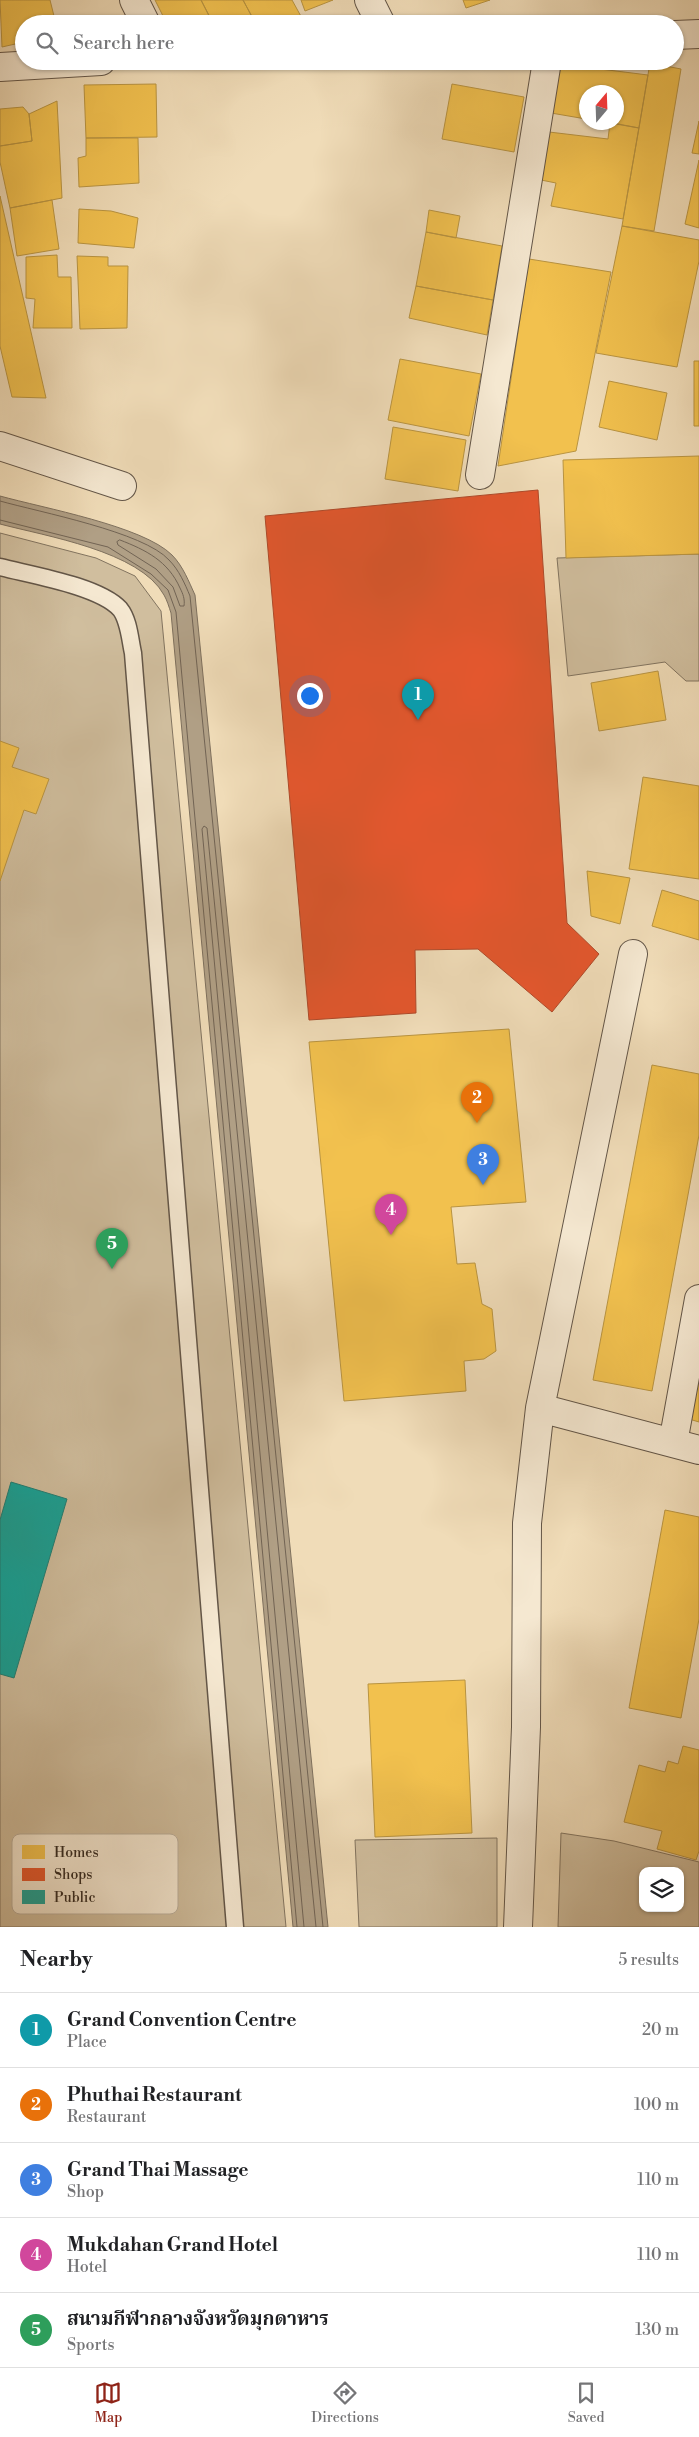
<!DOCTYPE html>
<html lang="en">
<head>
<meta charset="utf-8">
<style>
  body { margin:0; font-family:"Libre Bodoni","Noto Serif Thai",serif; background:#f6f6f6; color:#202124 }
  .controls { position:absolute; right:15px; bottom:15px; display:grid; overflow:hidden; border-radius:10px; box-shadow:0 1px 4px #0004 }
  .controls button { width:45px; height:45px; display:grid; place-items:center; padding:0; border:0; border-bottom:1px solid #e0e0e0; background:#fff; color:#202124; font:25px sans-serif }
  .compass { position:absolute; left:579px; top:85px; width:45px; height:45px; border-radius:50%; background:#fff; box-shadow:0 1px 4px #0004; rotate:19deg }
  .you { position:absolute; left:309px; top:695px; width:18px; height:18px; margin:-12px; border:4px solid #fff; border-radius:50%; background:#1a73e8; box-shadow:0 0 0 8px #1a73e833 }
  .badge { display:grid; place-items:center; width:32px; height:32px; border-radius:50%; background:#8f2418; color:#fff; font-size:16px; font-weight:700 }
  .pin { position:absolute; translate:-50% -41px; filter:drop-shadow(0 1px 2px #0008) }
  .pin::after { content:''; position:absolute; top:26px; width:18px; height:15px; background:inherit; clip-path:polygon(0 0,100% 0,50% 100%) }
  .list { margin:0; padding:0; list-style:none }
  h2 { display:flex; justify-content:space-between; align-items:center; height:65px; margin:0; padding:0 20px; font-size:21px }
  h2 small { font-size:16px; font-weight:400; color:#757577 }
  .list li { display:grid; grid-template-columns:32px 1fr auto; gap:15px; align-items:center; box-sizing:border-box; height:75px; padding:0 20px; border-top:1px solid #e0e0e0 }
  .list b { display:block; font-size:19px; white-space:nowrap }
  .list p { margin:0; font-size:16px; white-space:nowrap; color:#757577 }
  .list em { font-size:16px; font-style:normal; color:#757577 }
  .icon { flex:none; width:28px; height:28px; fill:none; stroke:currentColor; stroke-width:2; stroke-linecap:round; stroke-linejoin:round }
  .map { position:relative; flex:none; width:699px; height:1927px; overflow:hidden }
  .search { position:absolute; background:#fff; box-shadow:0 1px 4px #0004; left:15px; right:15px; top:15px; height:55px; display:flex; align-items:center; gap:12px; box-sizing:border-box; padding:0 18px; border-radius:28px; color:#757577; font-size:19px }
  .sheet { height:440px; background:#fff }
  nav { display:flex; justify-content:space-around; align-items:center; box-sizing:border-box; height:70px; border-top:1px solid #e0e0e0; background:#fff; font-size:14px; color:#757577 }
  nav a { display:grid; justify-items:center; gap:2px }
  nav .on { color:#8f2418 }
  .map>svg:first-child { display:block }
  .green { fill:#d0be9e; stroke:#827460; fill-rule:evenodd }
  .water { fill:#b09f85; stroke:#7e705d }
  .homes { fill:#f2c14e; stroke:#b99441 }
  .shops { fill:#e4572e; stroke:#af4a2a }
  .public { fill:#17a398; stroke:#207f75 }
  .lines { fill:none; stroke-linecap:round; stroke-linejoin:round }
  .shore { stroke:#726454; stroke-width:1 }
  .lane-casing { stroke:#635648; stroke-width:19 }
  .street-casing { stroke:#635648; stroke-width:30 }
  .lane { stroke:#f5e8d1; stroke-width:16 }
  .street { stroke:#f5e8d1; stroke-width:28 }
  .key { fill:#f5e8d1; stroke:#bbaf9c; stroke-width:1 }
  .key-label { font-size:14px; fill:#342a22 }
</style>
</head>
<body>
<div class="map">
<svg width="699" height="1927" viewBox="0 0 699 1927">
  <rect width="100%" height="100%" fill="#f0dcb8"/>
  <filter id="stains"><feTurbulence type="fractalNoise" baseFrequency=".004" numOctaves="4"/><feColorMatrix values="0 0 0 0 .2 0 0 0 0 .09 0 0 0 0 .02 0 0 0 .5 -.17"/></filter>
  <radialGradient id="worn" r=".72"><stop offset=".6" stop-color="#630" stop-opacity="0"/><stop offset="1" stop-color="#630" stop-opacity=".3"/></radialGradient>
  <!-- green -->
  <path class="green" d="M 0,533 L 96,558 L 135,576 L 161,611 L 286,1927 L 0,1927 Z
    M 699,554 L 699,681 L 686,681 L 665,662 L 568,676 L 557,558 Z
    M 561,1833 L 614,1841 L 699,1862 L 699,1927 L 558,1927 ZM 643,1871 L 680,1871 L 680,1908 L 643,1908 Z
    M 497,1838 L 497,1927 L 359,1927 L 355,1840 Z"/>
  <!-- water -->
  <path class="water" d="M 0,496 C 43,508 143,526 172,555 C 183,566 189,582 195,595 L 328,1927 L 293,1927 L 171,613 C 169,607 167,600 164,595 C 140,551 45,536 0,524 Z"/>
  <!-- homes -->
  <path class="homes" d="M 0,0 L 50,0 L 56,24 L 24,24 L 24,42 L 2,47 Z
    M 155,0 L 201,0 L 212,21 L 208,24 L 167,24 Z
    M 201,0 L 243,0 L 251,15 L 233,24 L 213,24 Z
    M 243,0 L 292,0 L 303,20 L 296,24 L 256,24 Z
    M 301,0 L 333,0 L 305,11 Z
    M 463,0 L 490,0 L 466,8 Z
    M 650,63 L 681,69 L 654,231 L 622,226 Z
    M 557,68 L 600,69 L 648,75 L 639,128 L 608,122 L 616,122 L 616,92 L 586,92 L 586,119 L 551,113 Z
    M 156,84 L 157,137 L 86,138 L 84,85 Z
    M 452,84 L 524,97 L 514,152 L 442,139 Z
    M 57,101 L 62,198 L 10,208 L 0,162 L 0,146 L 32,141 L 29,114 Z
    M 23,107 L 29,114 L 32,141 L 0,146 L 0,109 Z
    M 699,121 L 699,154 L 692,153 Z
    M 610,123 L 639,128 L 623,219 L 551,206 L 556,183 L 541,180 L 549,132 L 608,139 Z
    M 86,138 L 138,138 L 139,183 L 79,187 L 78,158 L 86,156 Z
    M 699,160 L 699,228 L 685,224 Z
    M 0,196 L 46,398 L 12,397 L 0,346 Z
    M 52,200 L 59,249 L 17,256 L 10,208 Z
    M 79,209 L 111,211 L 138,218 L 134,248 L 78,243 Z
    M 429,210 L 460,216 L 456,238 L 426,232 Z
    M 622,226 L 699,240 L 699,261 L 677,367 L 596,353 Z
    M 426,232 L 502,246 L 493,300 L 416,286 Z
    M 57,255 L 58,277 L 71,277 L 72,328 L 33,328 L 35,299 L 26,298 L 26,257 Z
    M 77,256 L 108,257 L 108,266 L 128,266 L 127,328 L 80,329 Z
    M 529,259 L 611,272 L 576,451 L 498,466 Z
    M 416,286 L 493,300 L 487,335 L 409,318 Z
    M 400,359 L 481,374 L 469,436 L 388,420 Z
    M 694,361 L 699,361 L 699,426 L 694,426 Z
    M 609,381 L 667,393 L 657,440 L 599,427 Z
    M 393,427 L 466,440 L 458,491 L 385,479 Z
    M 699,456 L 699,554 L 566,558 L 563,460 Z
    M 658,671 L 666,720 L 599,731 L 591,683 Z
    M 0,741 L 19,748 L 12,767 L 49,779 L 36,814 L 24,810 L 0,881 Z
    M 643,777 L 699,786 L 699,879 L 629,869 Z
    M 587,871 L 630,878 L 620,924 L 591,916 Z
    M 662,890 L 699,901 L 699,940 L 652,926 Z
    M 509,1029 L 526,1202 L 451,1207 L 457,1264 L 475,1263 L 482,1304 L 492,1309 L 496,1351 L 484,1359 L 464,1361 L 466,1391 L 344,1401 L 309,1042 Z
    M 652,1065 L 699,1074 L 699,1135 L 652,1391 L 593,1380 Z
    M 699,1382 L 699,1422 L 689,1419 Z
    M 665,1510 L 699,1517 L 699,1619 L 681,1718 L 629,1708 Z
    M 465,1680 L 472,1833 L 375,1837 L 368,1684 Z
    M 683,1746 L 699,1750 L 699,1851 L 696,1860 L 657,1849 L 662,1831 L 624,1822 L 639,1765 L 665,1772 L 668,1761 L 678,1764 Z"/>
  <!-- shops -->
  <path class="shops" d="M 538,490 L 567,923 L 599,954 L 552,1012 L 478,949 L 415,950 L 416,1013 L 309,1020 L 265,516 Z"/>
  <!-- public -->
  <path class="public" d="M 11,1482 L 67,1499 L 14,1678 L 0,1674 L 0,1520 Z"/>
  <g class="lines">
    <!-- shore -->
    <path class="shore" d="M 0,501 C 39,512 144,532 169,560 C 179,570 185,584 190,596 L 323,1927
      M 0,520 L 108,547 L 151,574 L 168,590 L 176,612 L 297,1927
      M 120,540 C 146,550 168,561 180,588 C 183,594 185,599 184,606 L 180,606 L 173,587 L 156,569 L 118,545 L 117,542 Z
      M 304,1927 L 202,829 L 204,826 L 207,828 L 316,1927"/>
    <!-- lane casing -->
    <g class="lane-casing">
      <path id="lane" d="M 0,567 C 31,575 99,586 120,609 C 129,620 130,640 133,653 L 235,1927"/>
    </g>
    <!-- street casing -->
    <g class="street-casing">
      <path id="street" d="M 134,0 L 146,24
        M 369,0 L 381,24
        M 675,35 L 699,34
        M 0,67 L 101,61
        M 0,446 L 122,486
        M 480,475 L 547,61
        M 633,954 L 540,1408 L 699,1450
        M 673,1443 L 699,1299
        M 518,1927 L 526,1727 L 527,1523 L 540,1408"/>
    </g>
    <!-- lane -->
    <use href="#lane" class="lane"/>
    <!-- street -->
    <use href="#street" class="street"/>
  </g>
  <!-- legend -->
  <rect x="12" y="1834" width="166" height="80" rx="8" class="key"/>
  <rect x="22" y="1845" width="23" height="14" fill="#f2c14e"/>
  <rect x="22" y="1868" width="23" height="13" fill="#e4572e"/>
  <rect x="22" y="1890" width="23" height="14" fill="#17a398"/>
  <g class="key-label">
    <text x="54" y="1857">Homes</text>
    <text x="54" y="1879">Shops</text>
    <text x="54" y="1902">Public</text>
  </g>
  <rect width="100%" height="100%" filter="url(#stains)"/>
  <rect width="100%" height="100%" fill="url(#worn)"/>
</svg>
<div class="controls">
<button><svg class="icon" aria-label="layers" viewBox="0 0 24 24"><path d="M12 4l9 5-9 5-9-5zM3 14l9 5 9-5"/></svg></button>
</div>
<svg class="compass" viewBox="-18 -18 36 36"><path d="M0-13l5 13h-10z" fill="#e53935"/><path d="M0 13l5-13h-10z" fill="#757577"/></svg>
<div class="you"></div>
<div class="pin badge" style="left:418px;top:720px;background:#0f9aa8">1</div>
<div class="pin badge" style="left:477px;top:1123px;background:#e8710a">2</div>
<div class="pin badge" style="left:483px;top:1185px;background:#3f7fe0">3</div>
<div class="pin badge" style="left:391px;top:1235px;background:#d1479c">4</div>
<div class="pin badge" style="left:112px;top:1269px;background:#2e9e5b">5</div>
<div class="search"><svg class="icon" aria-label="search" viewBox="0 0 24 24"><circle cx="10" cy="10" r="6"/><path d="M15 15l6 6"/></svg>Search here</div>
</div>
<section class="sheet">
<h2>Nearby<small>5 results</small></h2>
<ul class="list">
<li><span class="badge" style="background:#0f9aa8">1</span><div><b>Grand Convention Centre</b><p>Place</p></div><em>20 m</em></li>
<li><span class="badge" style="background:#e8710a">2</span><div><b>Phuthai Restaurant</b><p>Restaurant</p></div><em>100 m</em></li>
<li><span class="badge" style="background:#3f7fe0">3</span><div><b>Grand Thai Massage</b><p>Shop</p></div><em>110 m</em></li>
<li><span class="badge" style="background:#d1479c">4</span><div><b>Mukdahan Grand Hotel</b><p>Hotel</p></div><em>110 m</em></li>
<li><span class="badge" style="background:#2e9e5b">5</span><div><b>สนามกีฬากลางจังหวัดมุกดาหาร</b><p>Sports</p></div><em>130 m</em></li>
</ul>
</section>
<nav>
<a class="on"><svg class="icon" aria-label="map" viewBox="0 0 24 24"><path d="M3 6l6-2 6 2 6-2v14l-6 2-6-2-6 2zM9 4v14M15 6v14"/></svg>Map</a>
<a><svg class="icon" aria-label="directions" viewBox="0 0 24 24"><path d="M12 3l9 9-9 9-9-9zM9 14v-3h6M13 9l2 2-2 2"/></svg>Directions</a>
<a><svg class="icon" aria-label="saved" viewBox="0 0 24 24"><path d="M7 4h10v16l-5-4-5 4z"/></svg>Saved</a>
</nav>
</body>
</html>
